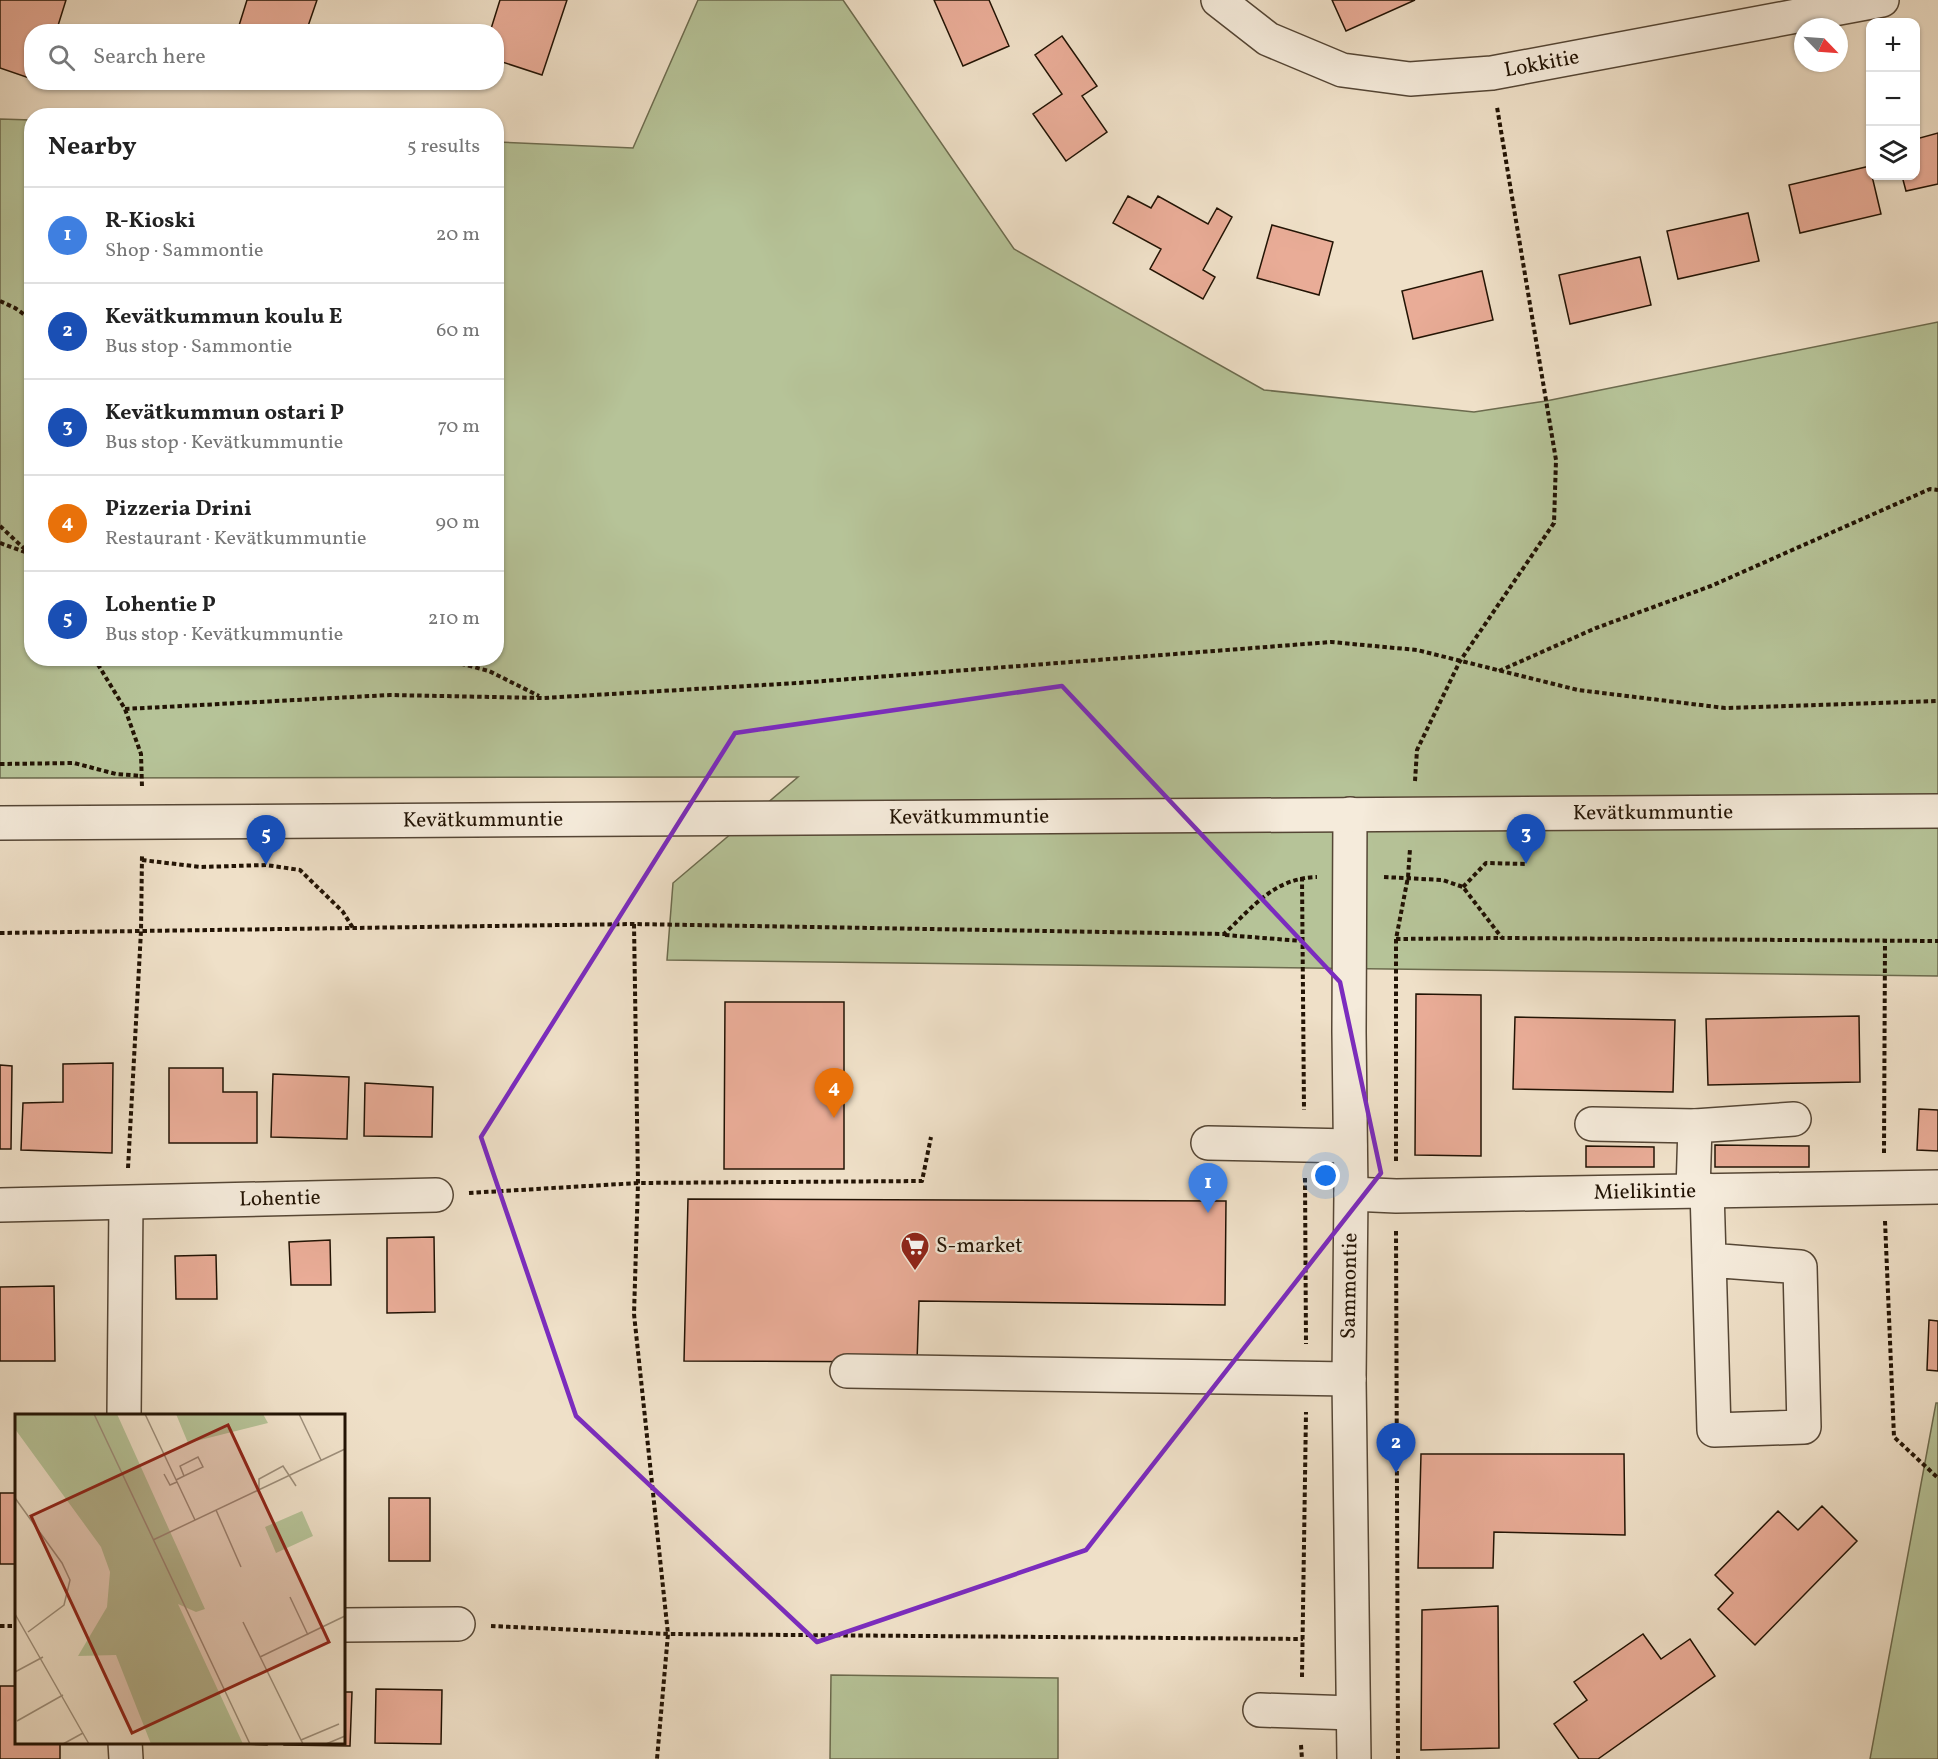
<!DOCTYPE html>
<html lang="en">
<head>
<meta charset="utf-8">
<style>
  body { margin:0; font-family:Vollkorn,serif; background:#f2f2f2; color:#222 }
  .controls { position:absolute; right:18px; top:18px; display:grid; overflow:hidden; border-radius:12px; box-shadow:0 2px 4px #0004 }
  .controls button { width:54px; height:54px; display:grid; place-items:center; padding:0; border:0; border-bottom:2px solid #e0e0e0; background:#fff; color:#222; font:30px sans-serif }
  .compass { position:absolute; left:1794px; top:18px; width:54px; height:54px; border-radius:50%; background:#fff; box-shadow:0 2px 4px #0004; rotate:115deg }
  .you { position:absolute; left:1326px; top:1176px; width:21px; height:21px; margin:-15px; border:4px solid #fff; border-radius:50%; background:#1a73e8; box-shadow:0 0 0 9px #1a73e833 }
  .badge { display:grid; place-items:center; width:39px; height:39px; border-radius:50%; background:#8f2418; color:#fff; font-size:20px; font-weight:700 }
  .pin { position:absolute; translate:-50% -50px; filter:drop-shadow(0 2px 3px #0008) }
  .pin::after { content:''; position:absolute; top:32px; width:21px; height:18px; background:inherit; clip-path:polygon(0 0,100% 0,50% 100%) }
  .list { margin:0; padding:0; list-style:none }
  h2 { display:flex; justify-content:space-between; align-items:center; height:78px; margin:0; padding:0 24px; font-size:26px }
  h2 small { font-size:20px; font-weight:400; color:#767676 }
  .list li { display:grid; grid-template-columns:39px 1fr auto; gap:18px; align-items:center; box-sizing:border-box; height:96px; padding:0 24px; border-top:2px solid #e0e0e0 }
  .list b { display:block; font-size:22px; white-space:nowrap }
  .list p { margin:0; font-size:20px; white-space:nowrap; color:#767676 }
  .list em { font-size:20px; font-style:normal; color:#767676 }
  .icon { flex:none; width:33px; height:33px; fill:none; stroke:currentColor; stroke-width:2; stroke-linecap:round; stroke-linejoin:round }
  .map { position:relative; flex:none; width:1938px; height:1759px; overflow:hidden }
  .search { position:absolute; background:#fff; box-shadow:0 2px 4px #0004; left:24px; top:24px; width:480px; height:66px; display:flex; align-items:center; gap:15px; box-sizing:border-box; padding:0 21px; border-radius:24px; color:#767676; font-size:22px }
  .panel { position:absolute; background:#fff; box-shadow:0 2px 4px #0004; left:24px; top:108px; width:480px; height:558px; border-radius:24px }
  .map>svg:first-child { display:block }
  .green { fill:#b6c398; stroke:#6c6b4e; stroke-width:1.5 }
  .building { fill:#e9ac97; stroke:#221304; stroke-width:1.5 }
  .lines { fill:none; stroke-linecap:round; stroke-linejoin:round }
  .minor-casing { stroke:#554635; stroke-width:36 }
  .path { stroke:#221304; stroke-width:4; stroke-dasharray:4.5 3; stroke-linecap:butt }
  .minor { stroke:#f5ebdb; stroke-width:33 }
  .marked { fill:none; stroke:#7b2cbf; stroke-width:4.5; stroke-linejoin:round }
  .labels { text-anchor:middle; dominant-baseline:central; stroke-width:4.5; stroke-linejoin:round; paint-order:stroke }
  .street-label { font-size:21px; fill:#221304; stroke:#f5ebdb }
  .poi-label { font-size:21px; fill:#221304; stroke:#f5ebdb; text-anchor:start }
  .inset-road { fill:none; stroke:#9d8e7a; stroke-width:1.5 }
  .view { fill:#8f2418; fill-opacity:0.15; stroke:#8f2418; stroke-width:3 }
  .inset-edge { fill:none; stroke:#221304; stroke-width:3 }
</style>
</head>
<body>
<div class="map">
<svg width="1938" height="1759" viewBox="0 0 1938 1759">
  <rect width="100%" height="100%" fill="#efe0c8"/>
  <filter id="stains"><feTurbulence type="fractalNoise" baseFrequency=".00333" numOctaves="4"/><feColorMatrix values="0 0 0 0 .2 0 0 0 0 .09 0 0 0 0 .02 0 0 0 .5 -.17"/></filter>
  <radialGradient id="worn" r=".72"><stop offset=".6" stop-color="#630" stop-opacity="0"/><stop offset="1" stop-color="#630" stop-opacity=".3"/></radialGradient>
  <!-- green -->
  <path class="green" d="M 698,0 L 843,0 L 1014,249 L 1264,390 L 1474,412 L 1546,401 L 1938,322 L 1938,976 L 667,960 L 673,883 L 798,777 L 0,778 L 0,119 L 31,120 L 32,658 L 496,658 L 497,142 L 633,148 Z
    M 1936,1403 L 1938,1403 L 1938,1759 L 1870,1759 Z
    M 831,1675 L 1058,1678 L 1058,1759 L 830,1759 Z"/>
  <!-- building -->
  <path class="building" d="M 0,0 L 66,0 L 56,32 L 32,32 L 32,79 L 0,68 Z
    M 247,0 L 317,0 L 306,32 L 237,32 Z
    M 500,0 L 567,0 L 542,75 L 496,60 L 496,32 L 490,32 Z
    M 934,0 L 989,0 L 1009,46 L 963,66 Z
    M 1332,0 L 1415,0 L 1346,31 Z
    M 1062,36 L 1097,86 L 1082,96 L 1107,132 L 1066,161 L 1033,114 L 1062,94 L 1035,55 Z
    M 1938,133 L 1938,184 L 1906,191 L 1902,176 L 1916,176 L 1916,139 Z
    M 1870,166 L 1870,176 L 1872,176 L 1881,214 L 1800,233 L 1789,185 Z
    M 1128,196 L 1151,208 L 1158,196 L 1208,224 L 1217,208 L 1232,217 L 1203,270 L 1215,277 L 1203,299 L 1150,269 L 1161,249 L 1113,223 Z
    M 1748,213 L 1759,261 L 1678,279 L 1667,231 Z
    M 1272,225 L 1333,242 L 1319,295 L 1257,278 Z
    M 1640,257 L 1651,305 L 1570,324 L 1559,275 Z
    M 1482,271 L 1493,320 L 1413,339 L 1402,291 Z
    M 1416,994 L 1481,995 L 1481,1156 L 1415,1155 Z
    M 725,1002 L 844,1002 L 844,1169 L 724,1169 Z
    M 1859,1016 L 1860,1082 L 1708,1085 L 1706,1019 Z
    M 1515,1017 L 1675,1020 L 1673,1092 L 1513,1089 Z
    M 113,1063 L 112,1153 L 21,1150 L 23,1103 L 63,1102 L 63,1064 Z
    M 0,1065 L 12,1066 L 11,1149 L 0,1149 Z
    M 169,1068 L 223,1068 L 223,1092 L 257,1092 L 257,1143 L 169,1143 Z
    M 273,1074 L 349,1077 L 347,1139 L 271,1137 Z
    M 365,1083 L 433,1087 L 432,1137 L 364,1136 Z
    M 1919,1109 L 1938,1110 L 1938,1151 L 1917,1150 Z
    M 1715,1145 L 1809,1146 L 1809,1167 L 1715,1167 Z
    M 1586,1146 L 1654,1147 L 1654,1167 L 1586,1167 Z
    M 688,1199 L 1226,1201 L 1225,1305 L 919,1301 L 917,1362 L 684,1361 Z
    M 434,1237 L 435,1312 L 387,1313 L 387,1238 Z
    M 330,1240 L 331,1285 L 291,1285 L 289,1242 Z
    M 216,1255 L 217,1299 L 176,1299 L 175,1256 Z
    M 54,1286 L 55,1361 L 0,1361 L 0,1287 Z
    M 1929,1320 L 1938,1321 L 1938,1371 L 1927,1370 Z
    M 1421,1454 L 1624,1454 L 1625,1535 L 1494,1532 L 1493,1568 L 1418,1568 Z
    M 0,1493 L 16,1493 L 16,1564 L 0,1564 Z
    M 389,1498 L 430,1498 L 430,1561 L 389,1561 Z
    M 1822,1506 L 1857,1541 L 1755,1645 L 1718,1609 L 1733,1593 L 1715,1575 L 1778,1511 L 1798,1530 Z
    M 1498,1606 L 1499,1748 L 1421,1750 L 1422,1610 Z
    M 1643,1634 L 1661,1659 L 1690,1639 L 1715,1676 L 1598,1759 L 1579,1759 L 1554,1724 L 1587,1700 L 1574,1682 Z
    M 0,1686 L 16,1686 L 16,1742 L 60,1742 L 60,1759 L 0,1759 Z
    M 376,1689 L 442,1690 L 441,1744 L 375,1743 Z
    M 344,1692 L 352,1692 L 350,1746 L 284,1745 L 284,1742 L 344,1742 Z
    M 200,1742 L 267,1742 L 267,1745 Z"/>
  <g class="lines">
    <!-- minor casing -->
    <g class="minor-casing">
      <g id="minor">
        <path id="s1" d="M 1218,0 L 1268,39 L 1342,70 L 1410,79 L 1492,73 L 1882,0"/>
        <path d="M 1350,814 L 1349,1032 L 1351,1194 L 1349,1379 L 1354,1759"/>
        <path id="s2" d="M 0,823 L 1938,811"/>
        <path d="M 1592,1124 L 1695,1126"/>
        <path d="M 1208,1143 L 1350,1146"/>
        <path d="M 1707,1190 L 1714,1430 L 1804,1427 L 1800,1267 L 1709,1260"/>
        <path d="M 1693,1191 L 1695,1126 L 1794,1119"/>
        <path id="s3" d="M 1351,1194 L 1396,1196 L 1938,1187"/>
        <path id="s4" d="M 0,1205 L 436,1195"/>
        <path d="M 847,1371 L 1349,1379"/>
        <path d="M 124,1416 L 126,1203"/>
        <path d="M 344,1625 L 458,1624"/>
        <path d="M 1260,1710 L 1353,1713"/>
        <path d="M 125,1742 L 126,1759"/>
      </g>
    </g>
    <!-- path -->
    <path class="path" d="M 0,301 L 15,308 L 32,320
      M 0,526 L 32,556
      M 0,543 L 28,553
      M 94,658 L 125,709 L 141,754 L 142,787
      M 439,658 L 489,671 L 539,696
      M 1499,671 L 1596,628 L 1711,586 L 1930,489 L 1938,490
      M 125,709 L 390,695 L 543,698 L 798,683 L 1331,642 L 1417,650 L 1578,690 L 1725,708 L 1938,701
      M 0,764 L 74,763 L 116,774 L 142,776
      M 1415,781 L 1417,750 L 1460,661 L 1554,523 L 1556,460 L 1497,107
      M 142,860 L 201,867 L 266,865 L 300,870 L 343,912 L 353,928
      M 1302,877 L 1304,1110
      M 1384,877 L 1443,880 L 1463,887 L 1502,938 L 1938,941
      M 1463,887 L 1486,863 L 1526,864
      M 634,924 L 638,1183 L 634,1314 L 668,1634 L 657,1759
      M 0,933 L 634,924 L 1224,934 C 1253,907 1274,878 1317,877
      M 1225,935 L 1302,941
      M 1396,939 L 1501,938
      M 1884,1153 L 1885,941
      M 1396,1161 L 1396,939 L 1408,877 L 1410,849
      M 128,1168 L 141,931 L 142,855
      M 1305,1178 L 1306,1344
      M 469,1193 L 638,1183 L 922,1181 L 931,1137
      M 1885,1221 L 1894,1437 L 1938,1478
      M 1396,1231 L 1398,1759
      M 0,1626 L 16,1626
      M 491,1626 L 668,1634 L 1303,1639
      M 1302,1677 L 1306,1412
      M 1301,1745 L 1302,1759"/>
    <!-- minor -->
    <use href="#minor" class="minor"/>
  </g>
  <!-- marked area -->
  <path class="marked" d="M 1062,686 L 1340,982 L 1381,1173 L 1086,1550 L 817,1642 L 576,1416 L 481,1137 L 735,733 Z"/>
  <!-- icons -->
  <defs>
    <g id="supermarket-pin" transform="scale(1.5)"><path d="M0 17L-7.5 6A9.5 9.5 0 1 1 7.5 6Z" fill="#8f2418" stroke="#f5ebdb"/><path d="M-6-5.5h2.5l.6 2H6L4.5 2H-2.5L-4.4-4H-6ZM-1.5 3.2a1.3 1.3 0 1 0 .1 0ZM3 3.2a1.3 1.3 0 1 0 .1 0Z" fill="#fff"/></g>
  </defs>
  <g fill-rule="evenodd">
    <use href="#supermarket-pin" x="915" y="1246"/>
  </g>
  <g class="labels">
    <!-- street labels -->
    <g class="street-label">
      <text stroke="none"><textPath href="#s1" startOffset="345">Lokkitie</textPath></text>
      <text stroke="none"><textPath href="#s2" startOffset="1653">Kevätkummuntie</textPath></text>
      <text stroke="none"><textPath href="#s2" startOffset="969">Kevätkummuntie</textPath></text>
      <text stroke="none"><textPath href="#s2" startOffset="483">Kevätkummuntie</textPath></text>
      <text stroke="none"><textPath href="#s3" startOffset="294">Mielikintie</textPath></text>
      <text stroke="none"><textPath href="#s4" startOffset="280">Lohentie</textPath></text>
      <text transform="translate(1350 1286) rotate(-89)">Sammontie</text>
    </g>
    <!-- poi labels -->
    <g class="poi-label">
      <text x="936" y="1246">S-market</text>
    </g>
  </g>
  <!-- overview -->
  <g transform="translate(15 1414)">
    <rect width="330" height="330" fill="#efe0c8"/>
    <path d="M 0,0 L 102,0 L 190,195 L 181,198 L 163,190 L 228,330 L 136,330 L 101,241 L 63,242 L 92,193 L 95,158 L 86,133 L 0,15 ZM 161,0 L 248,0 L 253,9 L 173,29 ZM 287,97 L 298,122 L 261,139 L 250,113 Z" fill="#b6c398"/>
    <path class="inset-road" d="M 79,0 L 235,330M 130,0 L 180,106M 284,0 L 306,46M 149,60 L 155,71 L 162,68M 161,66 L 169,62 L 188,53 L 183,43 L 165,52 L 169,62M 244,76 L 244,65 L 268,52 L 281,72M 0,84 L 47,149 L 55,166 L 49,191 L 13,218M 201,96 L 226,153M 138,126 L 330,35M 275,183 L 293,221M 0,200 L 74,330M 228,208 L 288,330M 245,243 L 330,202M 0,258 L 28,243M 2,307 L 48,281M 286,326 L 324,310M 48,330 L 68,319M 311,330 L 330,322"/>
    <path class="view" d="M 213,11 L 314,228 L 117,319 L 16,102 Z"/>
    <rect width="330" height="330" class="inset-edge"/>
  </g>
  <rect width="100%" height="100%" filter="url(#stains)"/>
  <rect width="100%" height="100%" fill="url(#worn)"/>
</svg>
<div class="controls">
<button>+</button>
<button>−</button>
<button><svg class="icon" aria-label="layers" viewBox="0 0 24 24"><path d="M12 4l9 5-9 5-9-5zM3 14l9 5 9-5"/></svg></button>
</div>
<svg class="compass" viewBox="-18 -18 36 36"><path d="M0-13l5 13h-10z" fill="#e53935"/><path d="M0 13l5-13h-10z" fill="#767676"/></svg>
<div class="you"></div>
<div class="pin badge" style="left:1208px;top:1213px;background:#3f7fe0">1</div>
<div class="pin badge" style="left:1396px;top:1473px;background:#1a4fb4">2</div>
<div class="pin badge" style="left:1526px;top:864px;background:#1a4fb4">3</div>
<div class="pin badge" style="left:834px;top:1118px;background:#e8710a">4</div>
<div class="pin badge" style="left:266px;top:865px;background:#1a4fb4">5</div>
<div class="search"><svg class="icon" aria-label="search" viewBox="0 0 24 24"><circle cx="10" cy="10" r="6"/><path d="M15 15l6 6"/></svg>Search here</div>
<section class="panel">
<h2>Nearby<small>5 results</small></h2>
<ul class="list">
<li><span class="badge" style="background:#3f7fe0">1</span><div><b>R-Kioski</b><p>Shop · Sammontie</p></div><em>20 m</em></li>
<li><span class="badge" style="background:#1a4fb4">2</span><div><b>Kevätkummun koulu E</b><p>Bus stop · Sammontie</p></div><em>60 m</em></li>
<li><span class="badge" style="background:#1a4fb4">3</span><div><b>Kevätkummun ostari P</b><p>Bus stop · Kevätkummuntie</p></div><em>70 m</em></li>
<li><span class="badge" style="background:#e8710a">4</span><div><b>Pizzeria Drini</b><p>Restaurant · Kevätkummuntie</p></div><em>90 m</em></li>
<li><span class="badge" style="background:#1a4fb4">5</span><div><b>Lohentie P</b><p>Bus stop · Kevätkummuntie</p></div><em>210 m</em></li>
</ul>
</section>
</div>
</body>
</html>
